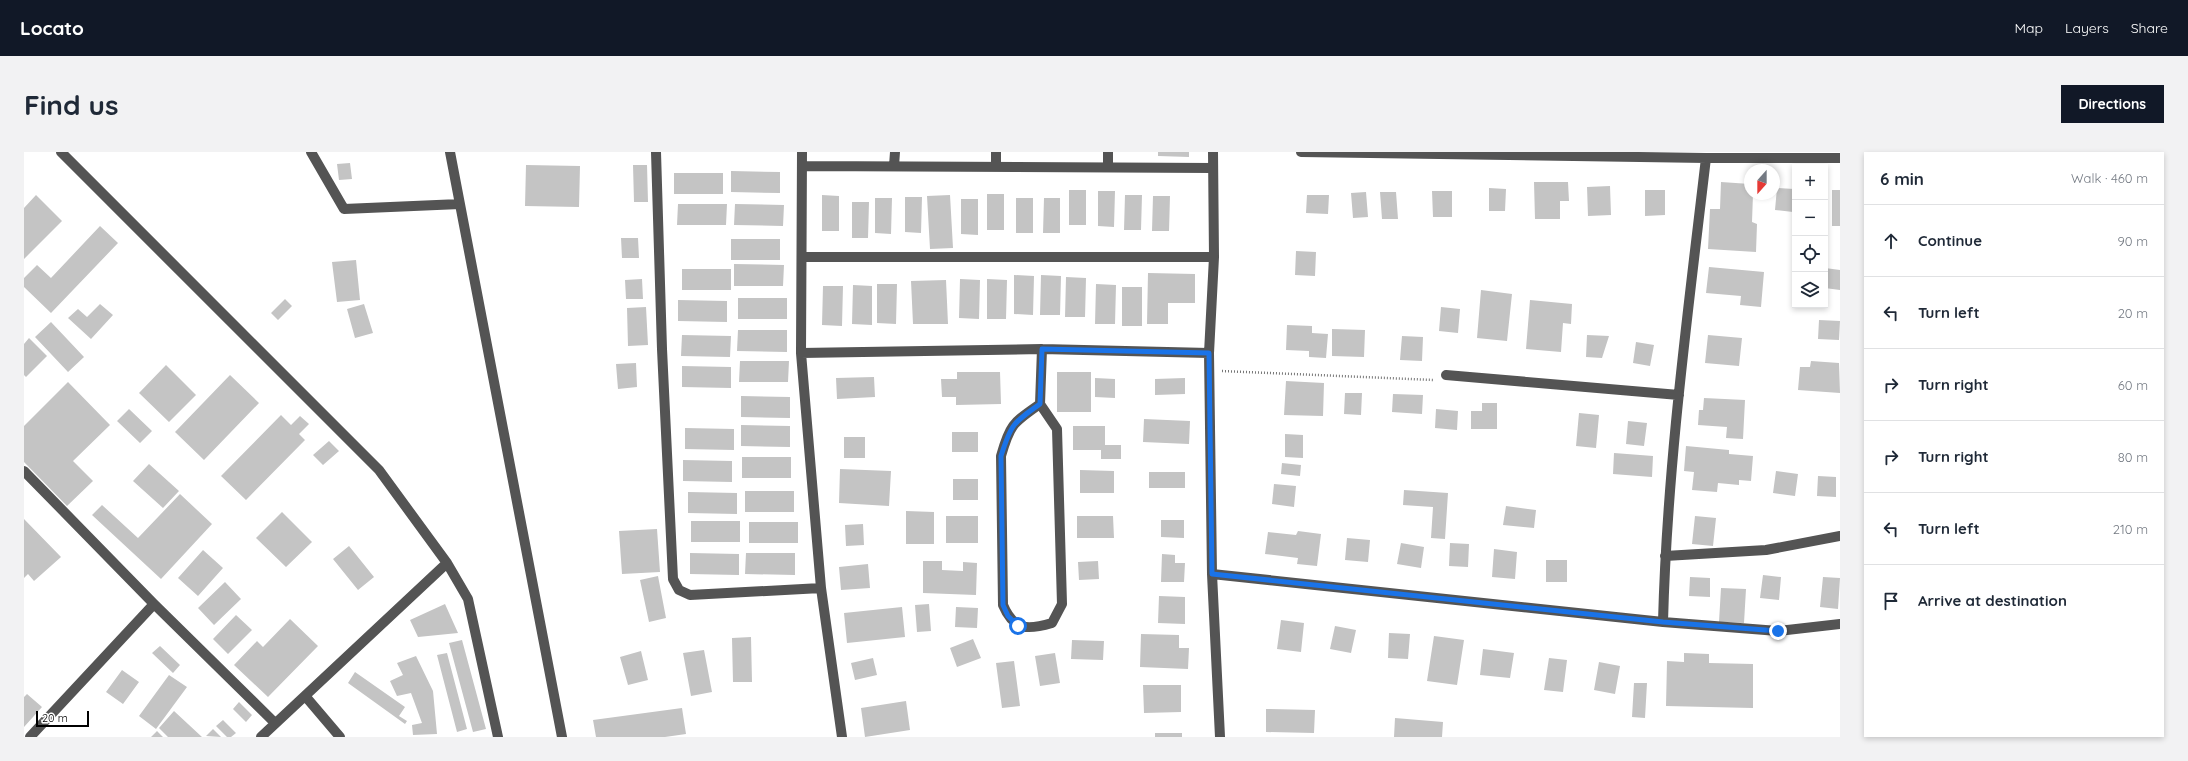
<!DOCTYPE html>
<html lang="en">
<head>
<meta charset="utf-8">
<style>
  body { margin:0; font-family:Quicksand,sans-serif; background:#f2f2f3; color:#1f2937 }
  .controls { position:absolute; right:12px; top:12px; display:grid; overflow:hidden; border-radius:0px; box-shadow:0 2px 6px #0003 }
  .controls button { width:36px; height:36px; display:grid; place-items:center; padding:0; border:0; border-bottom:1px solid #e0e1e3; background:#fff; color:#1f2937; font:20px sans-serif }
  .compass { position:absolute; left:1720px; top:12px; width:36px; height:36px; border-radius:50%; background:#fff; box-shadow:0 2px 6px #0003; rotate:201deg }
  .scale { position:absolute; left:12px; bottom:10px; width:53px; box-sizing:border-box; padding-left:4px; border:2px solid #000; border-top:0; font-size:11px; line-height:14px; white-space:nowrap; color:#000; -webkit-text-stroke:3px #fff; paint-order:stroke }
  .stop { position:absolute; width:12px; height:12px; margin:-9px; border:3px solid #1a73e8; border-radius:50%; background:#fff }
  .stop.end { background:#1a73e8; border-color:#fff; box-shadow:0 1px 4px #0008 }
  .list { margin:0; padding:0; list-style:none }
  h2 { display:flex; justify-content:space-between; align-items:center; height:52px; margin:0; padding:0 16px; font-size:17px }
  h2 small { font-size:13px; font-weight:400; color:#747a83 }
  .list li { display:grid; grid-template-columns:26px 1fr auto; gap:12px; align-items:center; box-sizing:border-box; height:72px; padding:0 16px; border-top:1px solid #e0e1e3 }
  .list b { display:block; font-size:15px; white-space:nowrap }
  .list em { font-size:13px; font-style:normal; color:#747a83 }
  .icon { flex:none; width:22px; height:22px; fill:none; stroke:currentColor; stroke-width:2; stroke-linecap:round; stroke-linejoin:round }
  .map { position:relative; flex:none; width:1816px; height:585px; overflow:hidden; border-radius:0px }
  header { display:flex; align-items:center; gap:24px; box-sizing:border-box; height:56px; padding:0 20px; background:#111827; color:#fff }
  header strong { font-size:19px }
  nav { display:flex; gap:22px; margin-inline-start:auto; font-size:14px }
  .intro { display:flex; align-items:center; justify-content:space-between; box-sizing:border-box; height:96px; padding:0 24px }
  h1 { margin:0; font-size:28px }
  .button { padding:10px 18px; border-radius:0px; background:#111827; color:#fff; font-size:14px; font-weight:700 }
  main { display:flex; gap:24px; padding:0 24px }
  aside { flex:1; background:#fff; border-radius:0px; box-shadow:0 2px 6px #0003 }
  .map>svg:first-child { display:block }
  .building { fill:#c4c4c4 }
  .lines { fill:none; stroke-linecap:round; stroke-linejoin:round }
  .path { stroke:#767676; stroke-width:2.5; stroke-dasharray:1 2; stroke-linecap:butt }
  .minor { stroke:#545454; stroke-width:10 }
  .route { stroke:#1a73e8; stroke-width:5 }
</style>
</head>
<body>
<header>
<strong>Locato</strong>
<nav><a>Map</a><a>Layers</a><a>Share</a></nav>
</header>
<div class="intro"><h1>Find us</h1><a class="button">Directions</a></div>
<main>
<div class="map">
<svg width="1816" height="585" viewBox="0 0 1816 585">
  <rect width="100%" height="100%" fill="#fff"/>
  <!-- building -->
  <path class="building" d="M 1134,0 L 1165,0 L 1165,5 L 1134,4 Z
    M 326,11 L 328,27 L 315,28 L 313,12 Z
    M 502,13 L 556,14 L 555,55 L 501,54 Z
    M 609,13 L 623,13 L 624,50 L 610,50 Z
    M 707,19 L 756,20 L 756,41 L 707,40 Z
    M 650,21 L 699,21 L 699,42 L 650,42 Z
    M 1510,30 L 1544,30 L 1545,49 L 1536,49 L 1536,67 L 1511,67 Z
    M 1697,30 L 1726,32 L 1726,42 L 1729,42 L 1728,70 L 1733,72 L 1732,100 L 1684,97 L 1686,57 L 1696,57 Z
    M 1586,34 L 1587,63 L 1564,64 L 1563,35 Z
    M 1465,36 L 1482,37 L 1481,59 L 1465,59 Z
    M 1753,36 L 1770,37 L 1769,60 L 1751,58 Z
    M 1045,38 L 1062,38 L 1062,73 L 1045,73 Z
    M 1621,38 L 1641,38 L 1641,63 L 1621,64 Z
    M 1808,38 L 1816,38 L 1816,74 L 1808,74 Z
    M 1074,39 L 1091,39 L 1090,75 L 1074,74 Z
    M 1408,39 L 1428,39 L 1428,65 L 1409,65 Z
    M 1342,40 L 1344,65 L 1329,66 L 1327,41 Z
    M 1356,40 L 1372,40 L 1374,67 L 1358,67 Z
    M 963,42 L 980,42 L 980,78 L 963,78 Z
    M 12,43 L 38,69 L 0,107 L 0,56 Z
    M 798,43 L 815,44 L 815,79 L 798,79 Z
    M 926,43 L 929,96 L 906,97 L 903,44 Z
    M 1101,43 L 1118,43 L 1117,78 L 1100,78 Z
    M 1283,43 L 1305,43 L 1304,62 L 1282,61 Z
    M 1129,44 L 1146,44 L 1145,79 L 1128,79 Z
    M 881,45 L 898,45 L 897,81 L 881,80 Z
    M 851,46 L 868,46 L 867,82 L 851,81 Z
    M 992,46 L 1009,46 L 1009,81 L 992,81 Z
    M 1020,46 L 1036,46 L 1036,81 L 1019,81 Z
    M 937,47 L 954,47 L 954,83 L 937,82 Z
    M 828,50 L 845,50 L 844,86 L 828,86 Z
    M 654,52 L 703,52 L 702,73 L 653,73 Z
    M 711,52 L 760,53 L 759,74 L 710,73 Z
    M 76,74 L 94,91 L 27,161 L 0,135 L 0,126 L 13,113 L 27,126 Z
    M 597,86 L 614,86 L 615,106 L 598,106 Z
    M 707,87 L 756,87 L 756,108 L 707,108 Z
    M 1272,99 L 1292,100 L 1291,124 L 1271,123 Z
    M 332,108 L 336,148 L 313,150 L 308,110 Z
    M 710,112 L 760,113 L 759,134 L 710,134 Z
    M 1685,115 L 1740,120 L 1737,155 L 1716,153 L 1717,144 L 1682,141 Z
    M 1801,116 L 1816,118 L 1816,138 L 1801,136 Z
    M 658,117 L 707,117 L 707,138 L 658,138 Z
    M 1124,121 L 1171,122 L 1171,151 L 1144,151 L 1144,172 L 1123,172 Z
    M 990,123 L 1010,124 L 1009,163 L 990,162 Z
    M 1017,123 L 1037,124 L 1036,163 L 1016,163 Z
    M 1042,125 L 1062,126 L 1061,165 L 1041,165 Z
    M 618,127 L 619,147 L 602,147 L 601,128 Z
    M 936,127 L 956,128 L 955,167 L 935,166 Z
    M 963,127 L 983,128 L 982,167 L 963,167 Z
    M 922,128 L 924,172 L 889,172 L 887,129 Z
    M 853,132 L 873,132 L 872,172 L 853,171 Z
    M 1072,132 L 1092,133 L 1091,172 L 1071,172 Z
    M 829,133 L 848,134 L 848,173 L 828,172 Z
    M 799,134 L 819,134 L 818,174 L 798,173 Z
    M 1098,135 L 1118,135 L 1118,174 L 1098,174 Z
    M 1457,138 L 1488,142 L 1483,189 L 1453,186 Z
    M 714,146 L 763,146 L 763,167 L 714,167 Z
    M 261,147 L 268,154 L 254,168 L 247,161 Z
    M 654,148 L 703,149 L 703,170 L 654,169 Z
    M 1506,148 L 1548,152 L 1547,172 L 1539,171 L 1537,200 L 1502,197 Z
    M 76,152 L 89,163 L 67,187 L 44,166 L 54,157 L 63,165 Z
    M 340,152 L 349,181 L 331,186 L 323,157 Z
    M 622,155 L 624,193 L 604,194 L 603,156 Z
    M 1417,155 L 1436,157 L 1434,181 L 1415,179 Z
    M 1795,168 L 1816,169 L 1815,188 L 1794,187 Z
    M 27,170 L 60,205 L 44,220 L 11,185 Z
    M 1263,173 L 1288,174 L 1288,181 L 1304,182 L 1302,206 L 1285,205 L 1285,199 L 1262,198 Z
    M 1308,177 L 1341,178 L 1340,205 L 1308,204 Z
    M 714,178 L 763,178 L 763,200 L 713,199 Z
    M 658,183 L 707,184 L 706,205 L 657,204 Z
    M 1563,183 L 1585,184 L 1578,206 L 1562,205 Z
    M 1684,183 L 1718,186 L 1715,214 L 1681,211 Z
    M 1378,184 L 1399,185 L 1398,209 L 1376,208 Z
    M 5,186 L 23,204 L 2,225 L 0,223 L 0,192 Z
    M 1612,190 L 1630,193 L 1626,214 L 1609,211 Z
    M 716,209 L 765,209 L 764,230 L 715,230 Z
    M 1787,209 L 1815,211 L 1816,241 L 1774,238 L 1776,215 L 1786,215 Z
    M 612,211 L 613,235 L 594,237 L 592,212 Z
    M 142,213 L 172,243 L 145,270 L 115,241 Z
    M 658,214 L 707,215 L 707,236 L 658,235 Z
    M 933,220 L 976,220 L 977,252 L 932,253 L 932,245 L 918,245 L 917,227 L 933,227 Z
    M 1033,220 L 1067,220 L 1067,260 L 1033,260 Z
    M 206,223 L 235,251 L 180,308 L 151,280 Z
    M 850,225 L 851,245 L 813,247 L 812,226 Z
    M 1071,226 L 1091,227 L 1091,246 L 1071,245 Z
    M 1161,226 L 1161,242 L 1131,243 L 1131,227 Z
    M 1262,229 L 1300,231 L 1299,264 L 1260,263 Z
    M 44,230 L 86,273 L 49,309 L 69,329 L 43,354 L 0,310 L 0,274 Z
    M 1321,241 L 1338,241 L 1337,263 L 1320,262 Z
    M 1369,242 L 1399,243 L 1398,262 L 1368,260 Z
    M 717,244 L 766,245 L 766,266 L 717,265 Z
    M 1680,246 L 1721,248 L 1719,287 L 1702,286 L 1703,275 L 1674,273 L 1675,258 L 1679,258 Z
    M 1458,251 L 1473,251 L 1473,277 L 1447,277 L 1447,259 L 1458,259 Z
    M 105,257 L 128,279 L 116,291 L 93,269 Z
    M 1412,257 L 1434,259 L 1433,278 L 1411,276 Z
    M 1555,261 L 1575,263 L 1572,296 L 1552,294 Z
    M 257,263 L 267,273 L 276,264 L 285,272 L 275,282 L 281,288 L 222,348 L 197,324 Z
    M 1120,267 L 1166,269 L 1165,292 L 1119,290 Z
    M 1604,269 L 1623,271 L 1620,294 L 1602,292 Z
    M 717,273 L 766,274 L 766,295 L 717,294 Z
    M 1049,274 L 1081,274 L 1081,293 L 1097,293 L 1097,307 L 1077,307 L 1077,298 L 1049,298 Z
    M 661,276 L 710,277 L 710,298 L 661,297 Z
    M 928,280 L 954,280 L 954,300 L 928,300 Z
    M 1261,282 L 1279,283 L 1279,306 L 1261,305 Z
    M 820,285 L 841,285 L 841,306 L 820,306 Z
    M 305,289 L 315,299 L 299,313 L 289,303 Z
    M 1662,294 L 1705,298 L 1705,302 L 1729,304 L 1727,329 L 1715,328 L 1715,333 L 1694,331 L 1693,340 L 1668,338 L 1670,320 L 1660,319 Z
    M 1590,301 L 1629,304 L 1628,325 L 1589,322 Z
    M 718,305 L 767,305 L 767,326 L 718,326 Z
    M 659,308 L 708,309 L 708,330 L 659,329 Z
    M 1258,311 L 1277,313 L 1276,324 L 1257,322 Z
    M 125,312 L 155,339 L 139,356 L 109,329 Z
    M 816,317 L 867,319 L 865,354 L 815,351 Z
    M 1056,318 L 1090,319 L 1090,341 L 1056,341 Z
    M 1752,319 L 1774,322 L 1771,344 L 1749,341 Z
    M 1125,320 L 1161,320 L 1161,336 L 1125,336 Z
    M 1794,324 L 1812,325 L 1812,345 L 1793,344 Z
    M 929,327 L 954,327 L 954,348 L 929,348 Z
    M 1250,332 L 1272,334 L 1270,355 L 1248,352 Z
    M 1380,338 L 1424,341 L 1421,387 L 1407,386 L 1409,355 L 1379,353 Z
    M 721,339 L 770,339 L 770,360 L 721,360 Z
    M 664,340 L 713,341 L 713,362 L 664,361 Z
    M 156,342 L 188,372 L 137,427 L 68,363 L 78,353 L 114,386 Z
    M 1482,354 L 1512,358 L 1510,376 L 1479,373 Z
    M 882,359 L 910,360 L 910,392 L 882,392 Z
    M 258,360 L 288,390 L 262,415 L 232,386 Z
    M 922,364 L 954,364 L 954,391 L 922,391 Z
    M 1053,364 L 1089,364 L 1090,386 L 1053,386 Z
    M 1671,364 L 1692,366 L 1689,394 L 1668,392 Z
    M 0,367 L 37,405 L 10,429 L 4,422 L 0,426 Z
    M 1137,368 L 1160,368 L 1160,386 L 1137,385 Z
    M 667,369 L 716,369 L 716,390 L 667,390 Z
    M 725,370 L 774,370 L 774,391 L 725,391 Z
    M 839,372 L 840,393 L 822,394 L 821,373 Z
    M 633,377 L 636,420 L 598,422 L 595,379 Z
    M 1274,379 L 1297,382 L 1293,414 L 1273,412 L 1274,406 L 1241,402 L 1244,380 L 1272,383 Z
    M 1323,386 L 1346,388 L 1344,410 L 1321,408 Z
    M 1377,391 L 1400,395 L 1397,416 L 1373,412 Z
    M 1426,391 L 1445,392 L 1444,415 L 1425,414 Z
    M 325,394 L 350,425 L 334,438 L 309,407 Z
    M 1470,397 L 1493,400 L 1491,427 L 1468,425 Z
    M 179,398 L 199,416 L 174,444 L 154,426 Z
    M 666,401 L 715,402 L 715,423 L 666,422 Z
    M 722,401 L 771,401 L 771,423 L 721,422 Z
    M 1138,402 L 1151,403 L 1151,411 L 1161,411 L 1160,430 L 1137,430 Z
    M 1522,408 L 1543,408 L 1543,430 L 1522,430 Z
    M 899,409 L 918,409 L 918,418 L 939,419 L 939,410 L 953,411 L 952,443 L 899,441 Z
    M 1074,409 L 1075,427 L 1055,428 L 1054,410 Z
    M 844,412 L 846,436 L 817,438 L 815,415 Z
    M 1739,423 L 1757,425 L 1755,448 L 1736,446 Z
    M 634,424 L 642,466 L 625,470 L 616,428 Z
    M 1666,425 L 1686,426 L 1686,445 L 1665,444 Z
    M 1799,425 L 1816,426 L 1814,457 L 1796,455 Z
    M 201,430 L 217,447 L 190,473 L 174,456 Z
    M 1697,436 L 1722,437 L 1720,471 L 1695,470 Z
    M 1135,444 L 1161,445 L 1161,472 L 1134,471 Z
    M 421,452 L 434,481 L 394,485 L 386,468 Z
    M 905,452 L 907,479 L 893,480 L 891,453 Z
    M 878,455 L 881,485 L 823,491 L 820,461 Z
    M 932,455 L 954,456 L 953,476 L 931,475 Z
    M 212,463 L 228,478 L 204,502 L 189,487 Z
    M 266,467 L 294,494 L 244,545 L 210,513 L 233,489 L 239,495 Z
    M 1257,468 L 1280,471 L 1277,500 L 1253,497 Z
    M 1311,474 L 1332,478 L 1327,501 L 1306,497 Z
    M 1365,481 L 1386,482 L 1384,507 L 1364,506 Z
    M 1117,482 L 1155,483 L 1155,496 L 1165,496 L 1164,517 L 1116,515 Z
    M 1410,484 L 1440,488 L 1433,533 L 1403,529 Z
    M 727,485 L 728,530 L 709,530 L 708,486 Z
    M 949,487 L 957,506 L 933,515 L 926,496 Z
    M 438,488 L 462,577 L 449,580 L 425,491 Z
    M 1048,488 L 1080,489 L 1079,508 L 1047,507 Z
    M 136,494 L 156,513 L 149,521 L 128,501 Z
    M 1459,497 L 1490,501 L 1486,526 L 1456,523 Z
    M 680,498 L 688,540 L 667,544 L 659,501 Z
    M 617,499 L 624,528 L 604,533 L 596,505 Z
    M 423,501 L 443,577 L 433,580 L 413,503 Z
    M 1031,501 L 1036,531 L 1016,534 L 1011,504 Z
    M 1660,501 L 1685,502 L 1685,511 L 1729,512 L 1729,556 L 1642,554 L 1643,509 L 1660,510 Z
    M 392,504 L 409,539 L 413,582 L 389,583 L 388,573 L 398,571 L 387,541 L 373,544 L 366,529 L 379,523 L 373,511 Z
    M 849,506 L 853,523 L 831,528 L 827,511 Z
    M 1525,506 L 1543,508 L 1539,540 L 1520,538 Z
    M 990,509 L 996,554 L 978,556 L 972,511 Z
    M 1575,510 L 1596,514 L 1591,542 L 1570,538 Z
    M 98,518 L 115,530 L 99,552 L 82,540 Z
    M 331,520 L 381,555 L 375,564 L 383,569 L 381,572 L 324,531 Z
    M 145,523 L 163,535 L 132,577 L 115,564 Z
    M 1610,531 L 1623,531 L 1621,566 L 1608,565 Z
    M 1119,533 L 1157,533 L 1157,560 L 1120,561 Z
    M 3,542 L 18,555 L 0,575 L 0,545 Z
    M 882,549 L 886,578 L 841,585 L 837,556 Z
    M 215,550 L 228,563 L 222,570 L 209,557 Z
    M 658,556 L 662,582 L 641,585 L 572,585 L 569,568 Z
    M 1242,557 L 1291,558 L 1290,581 L 1242,580 Z
    M 150,559 L 178,585 L 144,585 L 135,576 Z
    M 1371,566 L 1419,570 L 1418,585 L 1370,585 Z
    M 199,568 L 212,581 L 207,585 L 203,585 L 192,574 Z
    M 189,577 L 197,585 L 182,584 Z
    M 133,579 L 139,585 L 127,585 Z
    M 1131,581 L 1158,581 L 1158,585 L 1131,585 Z"/>
  <g class="lines">
    <!-- path -->
    <path class="path" d="M 1198,219 L 1410,228"/>
    <!-- minor -->
    <path class="minor" d="M 37,0 L 355,318 L 423,411 L 444,447 L 474,585
      M 287,0 L 320,57 L 436,52
      M 426,0 L 538,585
      M 632,0 L 638,197 L 649,427 L 655,438 L 666,443 L 797,436
      M 778,0 L 777,201 L 797,436 L 818,585
      M 1189,0 L 1190,105 L 1185,201 L 1188,422 L 1196,585
      M 1277,0 L 1682,6 L 1816,6
      M 778,14 L 1189,16
      M 870,14 L 871,0
      M 972,14 L 972,0
      M 1084,14 L 1084,0
      M 778,105 L 1190,105
      M 777,201 L 1018,197 L 1185,201
      M 1422,223 L 1655,243
      M 1016,252 C 989,271 986,272 977,304 L 979,453 C 990,479 1004,478 1028,471 L 1038,452 L 1033,277 L 1016,252 L 1018,197
      M 0,319 L 130,452 L 251,571
      M 1641,404 L 1742,398 L 1816,384
      M 1188,422 L 1639,470 C 1643,315 1664,160 1682,6
      M 1639,470 L 1754,479 L 1816,472
      M 282,545 L 316,585
      M 6,585 L 130,452
      M 237,585 L 423,411"/>
  </g>
  <g class="lines">
    <!-- route -->
    <path class="route" d="M 994,474 L 984,464 L 979,453 L 977,304 C 987,272 989,271 1016,252 L 1018,197 L 1185,201 L 1188,422 L 1639,470 L 1754,479"/>
  </g>
</svg>
<div class="controls">
<button>+</button>
<button>−</button>
<button><svg class="icon" aria-label="locate" viewBox="0 0 24 24"><circle cx="12" cy="12" r="6"/><path d="M12 2v4M12 18v4M2 12h4M18 12h4"/></svg></button>
<button><svg class="icon" aria-label="layers" viewBox="0 0 24 24"><path d="M12 4l9 5-9 5-9-5zM3 14l9 5 9-5"/></svg></button>
</div>
<svg class="compass" viewBox="-18 -18 36 36"><path d="M0-13l5 13h-10z" fill="#e53935"/><path d="M0 13l5-13h-10z" fill="#747a83"/></svg>
<div class="scale">20 m</div>
<div class="stop" style="left:994px;top:474px"></div>
<div class="stop end" style="left:1754px;top:479px"></div>
</div>
<aside>
<h2>6 min<small>Walk · 460 m</small></h2>
<ul class="list">
<li><svg class="icon" aria-label="ahead" viewBox="0 0 24 24"><path d="M12 20V5M6 11l6-6 6 6"/></svg><div><b>Continue</b></div><em>90 m</em></li>
<li><svg class="icon" aria-label="left" viewBox="0 0 24 24"><path d="M17 20v-9H6M10 6l-5 5 5 5"/></svg><div><b>Turn left</b></div><em>20 m</em></li>
<li><svg class="icon" aria-label="right" viewBox="0 0 24 24"><path d="M7 20v-9h11M14 6l5 5-5 5"/></svg><div><b>Turn right</b></div><em>60 m</em></li>
<li><svg class="icon" aria-label="right" viewBox="0 0 24 24"><path d="M7 20v-9h11M14 6l5 5-5 5"/></svg><div><b>Turn right</b></div><em>80 m</em></li>
<li><svg class="icon" aria-label="left" viewBox="0 0 24 24"><path d="M17 20v-9H6M10 6l-5 5 5 5"/></svg><div><b>Turn left</b></div><em>210 m</em></li>
<li><svg class="icon" aria-label="arrive" viewBox="0 0 24 24"><path d="M6 21V4h12l-3 4 3 4H6"/></svg><div><b>Arrive at destination</b></div></li>
</ul>
</aside>
</main>
</body>
</html>
